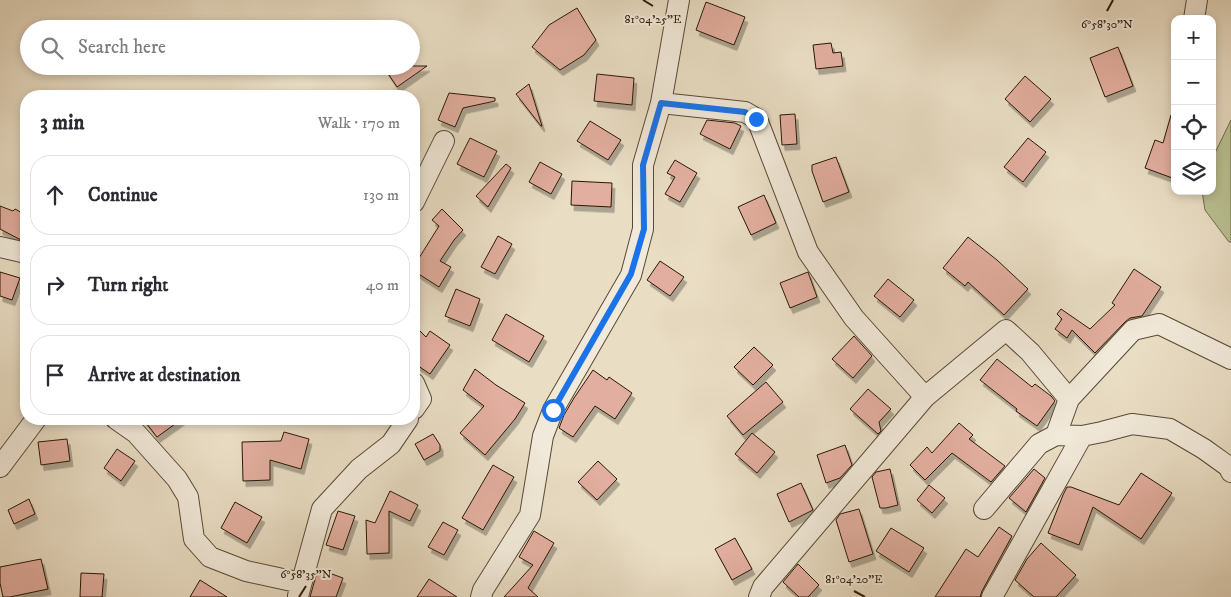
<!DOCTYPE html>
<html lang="en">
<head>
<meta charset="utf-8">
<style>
  body { margin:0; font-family:"IM FELL DW Pica",serif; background:#f7f7f7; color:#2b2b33 }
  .controls { position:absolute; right:15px; top:15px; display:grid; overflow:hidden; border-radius:10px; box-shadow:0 2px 8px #0003 }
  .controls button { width:45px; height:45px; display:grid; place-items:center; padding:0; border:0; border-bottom:1px solid #e1e1e2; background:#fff; color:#2b2b33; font:25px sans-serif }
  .stop { position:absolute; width:15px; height:15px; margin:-11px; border:4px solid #1a73e8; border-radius:50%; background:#fff }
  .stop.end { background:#1a73e8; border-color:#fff; box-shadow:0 1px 5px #0008 }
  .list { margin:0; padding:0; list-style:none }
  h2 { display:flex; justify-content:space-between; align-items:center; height:65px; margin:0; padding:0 20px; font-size:21px }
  h2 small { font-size:16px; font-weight:400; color:#7c7c81 }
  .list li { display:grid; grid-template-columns:32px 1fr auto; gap:15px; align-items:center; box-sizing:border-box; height:80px; margin:0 10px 10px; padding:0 10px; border:1px solid #e1e1e2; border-radius:20px }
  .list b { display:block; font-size:19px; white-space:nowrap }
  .list em { font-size:16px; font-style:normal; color:#7c7c81 }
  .icon { flex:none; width:28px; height:28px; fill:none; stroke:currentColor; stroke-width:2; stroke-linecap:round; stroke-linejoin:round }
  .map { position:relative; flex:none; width:1231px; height:597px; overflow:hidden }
  .search { position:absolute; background:#fff; box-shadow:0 2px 8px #0003; left:20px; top:20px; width:400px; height:55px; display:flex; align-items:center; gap:12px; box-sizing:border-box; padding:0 18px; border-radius:28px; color:#7c7c81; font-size:19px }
  .panel { position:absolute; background:#fff; box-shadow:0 2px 8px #0003; left:20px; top:90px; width:400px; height:335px; border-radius:20px }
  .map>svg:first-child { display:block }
  .green { fill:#b9c092; stroke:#716c4c }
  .building { fill:#e2ae9f; stroke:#291806; filter:url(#shadow) }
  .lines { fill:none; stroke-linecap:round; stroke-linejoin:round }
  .street-casing { stroke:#594936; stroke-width:22 }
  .street { stroke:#f1e9d9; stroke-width:20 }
  .route { stroke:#1a73e8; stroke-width:6 }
  .ticks { fill:none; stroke:#291806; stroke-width:2 }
  .ticks-label { font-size:12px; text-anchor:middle; fill:#291806; stroke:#f1e9d9; stroke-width:4; stroke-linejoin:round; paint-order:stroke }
</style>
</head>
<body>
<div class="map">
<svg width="1231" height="597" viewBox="0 0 1231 597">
  <defs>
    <filter id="shadow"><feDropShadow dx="3" dy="5.5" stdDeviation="0" flood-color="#0004"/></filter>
  </defs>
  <rect width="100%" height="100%" fill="#e9ddc4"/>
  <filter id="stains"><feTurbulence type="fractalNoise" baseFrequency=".004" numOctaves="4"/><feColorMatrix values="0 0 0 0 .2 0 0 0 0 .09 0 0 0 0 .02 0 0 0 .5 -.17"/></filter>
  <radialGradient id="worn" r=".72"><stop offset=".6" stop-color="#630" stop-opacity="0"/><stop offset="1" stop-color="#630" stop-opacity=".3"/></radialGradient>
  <!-- green -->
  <path class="green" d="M 1231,120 L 1231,242 L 1229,242 L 1205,210 L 1202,191 L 1212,191 L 1212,159 Z"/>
  <!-- building -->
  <path class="building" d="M 706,2 L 745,17 L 734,45 L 696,30 Z
    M 577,8 L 596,40 L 584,55 L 560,70 L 532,47 L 549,25 Z
    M 831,43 L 833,53 L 841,52 L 843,66 L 816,69 L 813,45 Z
    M 1118,47 L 1133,86 L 1105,97 L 1090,58 Z
    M 383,66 L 427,66 L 397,87 Z
    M 597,74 L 634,78 L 632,105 L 594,101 Z
    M 1025,76 L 1051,99 L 1030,122 L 1005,99 Z
    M 529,84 L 542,126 L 541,126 L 516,94 Z
    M 449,93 L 495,98 L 495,101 L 463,108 L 455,127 L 438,120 Z
    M 795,114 L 797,144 L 782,145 L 780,115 Z
    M 1171,115 L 1175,116 L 1175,179 L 1145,168 L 1155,140 L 1163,143 Z
    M 707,120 L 735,123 L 741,126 L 730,149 L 700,134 Z
    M 590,121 L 621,140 L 608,160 L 577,141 Z
    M 470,138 L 497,151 L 484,177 L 457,164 Z
    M 1028,138 L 1046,152 L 1023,182 L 1004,167 Z
    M 836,157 L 849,192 L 823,202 L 812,171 L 812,165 Z
    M 675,160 L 697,173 L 680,202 L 665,194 L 675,177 L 667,173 Z
    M 540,162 L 562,174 L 551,194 L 529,182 Z
    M 506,164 L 511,168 L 488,207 L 476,196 Z
    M 572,181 L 612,183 L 611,207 L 571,205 Z
    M 764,195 L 776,223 L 751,235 L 738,207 Z
    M 0,206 L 13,211 L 15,209 L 26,215 L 26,241 L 21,240 L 0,229 Z
    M 442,209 L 463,230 L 454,240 L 440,261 L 451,267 L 439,287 L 414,271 L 414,266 L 439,226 L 432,220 Z
    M 498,236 L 512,244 L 495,274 L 481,267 Z
    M 968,237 L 997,260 L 1028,289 L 1004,315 L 968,282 L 965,286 L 943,268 Z
    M 660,261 L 684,277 L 670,296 L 647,280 Z
    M 1134,269 L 1161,287 L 1142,316 L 1130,318 L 1125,322 L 1095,353 L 1072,330 L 1067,338 L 1055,329 L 1062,319 L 1057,314 L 1061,309 L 1090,329 L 1115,305 L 1112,303 Z
    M 0,272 L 20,278 L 12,300 L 0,296 Z
    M 808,272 L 817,297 L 790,308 L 780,283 Z
    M 888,279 L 914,300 L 900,317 L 874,296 Z
    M 456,289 L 480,299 L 470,326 L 445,316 Z
    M 506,314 L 544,336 L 529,362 L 492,340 Z
    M 414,325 L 426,337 L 430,331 L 450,345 L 430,374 L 414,363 Z
    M 854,336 L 872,356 L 853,378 L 832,359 Z
    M 754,347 L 773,365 L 753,385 L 734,367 Z
    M 997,359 L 1032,387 L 1035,384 L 1051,396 L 1055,401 L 1037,426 L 1016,411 L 1017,409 L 980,380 Z
    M 475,369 L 496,385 L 525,403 L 515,419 L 485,455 L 460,433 L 484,406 L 463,390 Z
    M 593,370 L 607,380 L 609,377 L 632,393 L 615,419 L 595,406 L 573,437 L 559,428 L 564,415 L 574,398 Z
    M 766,382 L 783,402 L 743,435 L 727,416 Z
    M 868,389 L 891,409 L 879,422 L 881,431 L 878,434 L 850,409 Z
    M 143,419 L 182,419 L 157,437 Z
    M 959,423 L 973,435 L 969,439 L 1005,466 L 991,482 L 952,453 L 925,480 L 910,465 L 927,447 L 932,453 Z
    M 284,432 L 309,439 L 301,469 L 270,460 L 270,480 L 243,481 L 242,442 L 281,441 Z
    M 752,433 L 775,452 L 757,473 L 735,454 Z
    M 433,434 L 440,445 L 440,451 L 424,460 L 415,444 Z
    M 67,439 L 70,461 L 41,465 L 38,442 Z
    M 845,445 L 852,465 L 840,478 L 826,483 L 817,455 Z
    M 117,449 L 135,461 L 121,481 L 104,468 Z
    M 598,461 L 617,479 L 597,500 L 578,482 Z
    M 493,465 L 514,477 L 483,530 L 462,518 Z
    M 890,469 L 898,505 L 886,508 L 880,508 L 872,477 L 876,472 Z
    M 1034,469 L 1045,478 L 1026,512 L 1009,498 Z
    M 1141,473 L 1172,493 L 1141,539 L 1093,507 L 1079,545 L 1048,533 L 1063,495 L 1067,487 L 1071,487 L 1119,505 Z
    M 801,483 L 813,510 L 789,522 L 777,494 Z
    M 929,485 L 945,498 L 932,513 L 917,500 Z
    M 390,491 L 418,505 L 410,521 L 389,511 L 389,553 L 367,554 L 366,520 L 375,523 Z
    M 29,499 L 35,514 L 14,524 L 8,510 Z
    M 235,502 L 262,517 L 247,543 L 221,528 Z
    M 859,509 L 873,554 L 849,562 L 836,520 L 840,514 Z
    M 338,511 L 355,516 L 343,550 L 326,545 Z
    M 443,522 L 458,530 L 444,555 L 428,547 Z
    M 999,527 L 1012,536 L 982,591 L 980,597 L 935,597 L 966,549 L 978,557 Z
    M 891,528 L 924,548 L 909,572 L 876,551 Z
    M 534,531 L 554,543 L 528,588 L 538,597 L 504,597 L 533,565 L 519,557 Z
    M 735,538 L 752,569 L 732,580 L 715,549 Z
    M 1041,543 L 1076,575 L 1056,597 L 1034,597 L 1015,580 L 1027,559 Z
    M 41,559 L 48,589 L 10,597 L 3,597 L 0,583 L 0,567 Z
    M 798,564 L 819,585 L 808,597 L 799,597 L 783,582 Z
    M 318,569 L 343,578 L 336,597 L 310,597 Z
    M 81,573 L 104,574 L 102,597 L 80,597 Z
    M 429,579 L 457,597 L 417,597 Z
    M 200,580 L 227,597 L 190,597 Z"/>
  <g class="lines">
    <!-- street casing -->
    <g class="street-casing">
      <path id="street" d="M 1194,19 L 1197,0
        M 661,103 L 745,112 L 757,119 L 808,252 L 854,318 L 925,397
        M 414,202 L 444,141
        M 0,247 L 26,253
        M 1231,359 L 1159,324 L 1133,330 L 1069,399 L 1056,435 L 1082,436 L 1102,432 L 1132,424 L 1170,429 L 1204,449 L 1229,467 L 1231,472
        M 414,383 L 421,399 L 414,409
        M 116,419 L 136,433 L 177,479 L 188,497 L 194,539 L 210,557 L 246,571 L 301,583
        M 0,467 L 36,419
        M 984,509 L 1039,444 L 1056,435
        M 298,596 L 322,509 L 359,469 L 391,444 L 408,419
        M 481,597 L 483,590 L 530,515 L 543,436 L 553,410 L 631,275 L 643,229 L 643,165 L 661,103 L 679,0
        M 759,597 L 763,587 L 925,397 L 1006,330 L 1030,352 L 1069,399
        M 992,597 L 1082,436"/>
    </g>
    <!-- street -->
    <use href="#street" class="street"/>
  </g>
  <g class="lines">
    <!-- route -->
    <path class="route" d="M 553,410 L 631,274 L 644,229 L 643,165 L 661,103 L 745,112 L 756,119"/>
  </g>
  <!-- ticks -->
  <path class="ticks" d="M 643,0 L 653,6M 1107,11 L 1113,0M 854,591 L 865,597M 299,597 L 306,586"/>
  <g class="ticks-label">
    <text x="653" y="23">81°04'25"E</text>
    <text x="1107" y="28">6°58'30"N</text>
    <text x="306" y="578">6°58'35"N</text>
    <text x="854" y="583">81°04'20"E</text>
  </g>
  <rect width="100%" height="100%" filter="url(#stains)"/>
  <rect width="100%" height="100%" fill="url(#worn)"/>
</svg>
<div class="controls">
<button>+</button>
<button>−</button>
<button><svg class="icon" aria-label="locate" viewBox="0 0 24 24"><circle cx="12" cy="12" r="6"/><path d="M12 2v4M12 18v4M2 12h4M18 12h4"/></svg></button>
<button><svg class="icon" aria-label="layers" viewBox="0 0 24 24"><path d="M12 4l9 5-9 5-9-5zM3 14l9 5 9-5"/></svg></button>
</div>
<div class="stop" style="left:553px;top:410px"></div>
<div class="stop end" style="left:756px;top:119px"></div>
<div class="search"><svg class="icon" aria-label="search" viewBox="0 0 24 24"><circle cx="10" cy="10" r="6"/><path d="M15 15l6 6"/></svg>Search here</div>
<section class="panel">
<h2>3 min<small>Walk · 170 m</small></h2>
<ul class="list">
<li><svg class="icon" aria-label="ahead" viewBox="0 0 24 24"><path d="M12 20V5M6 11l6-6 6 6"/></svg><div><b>Continue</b></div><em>130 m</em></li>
<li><svg class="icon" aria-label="right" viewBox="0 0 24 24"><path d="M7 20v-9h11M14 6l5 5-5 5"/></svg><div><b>Turn right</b></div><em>40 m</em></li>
<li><svg class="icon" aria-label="arrive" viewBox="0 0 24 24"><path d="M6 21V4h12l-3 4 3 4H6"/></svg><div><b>Arrive at destination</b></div></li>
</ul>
</section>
</div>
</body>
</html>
